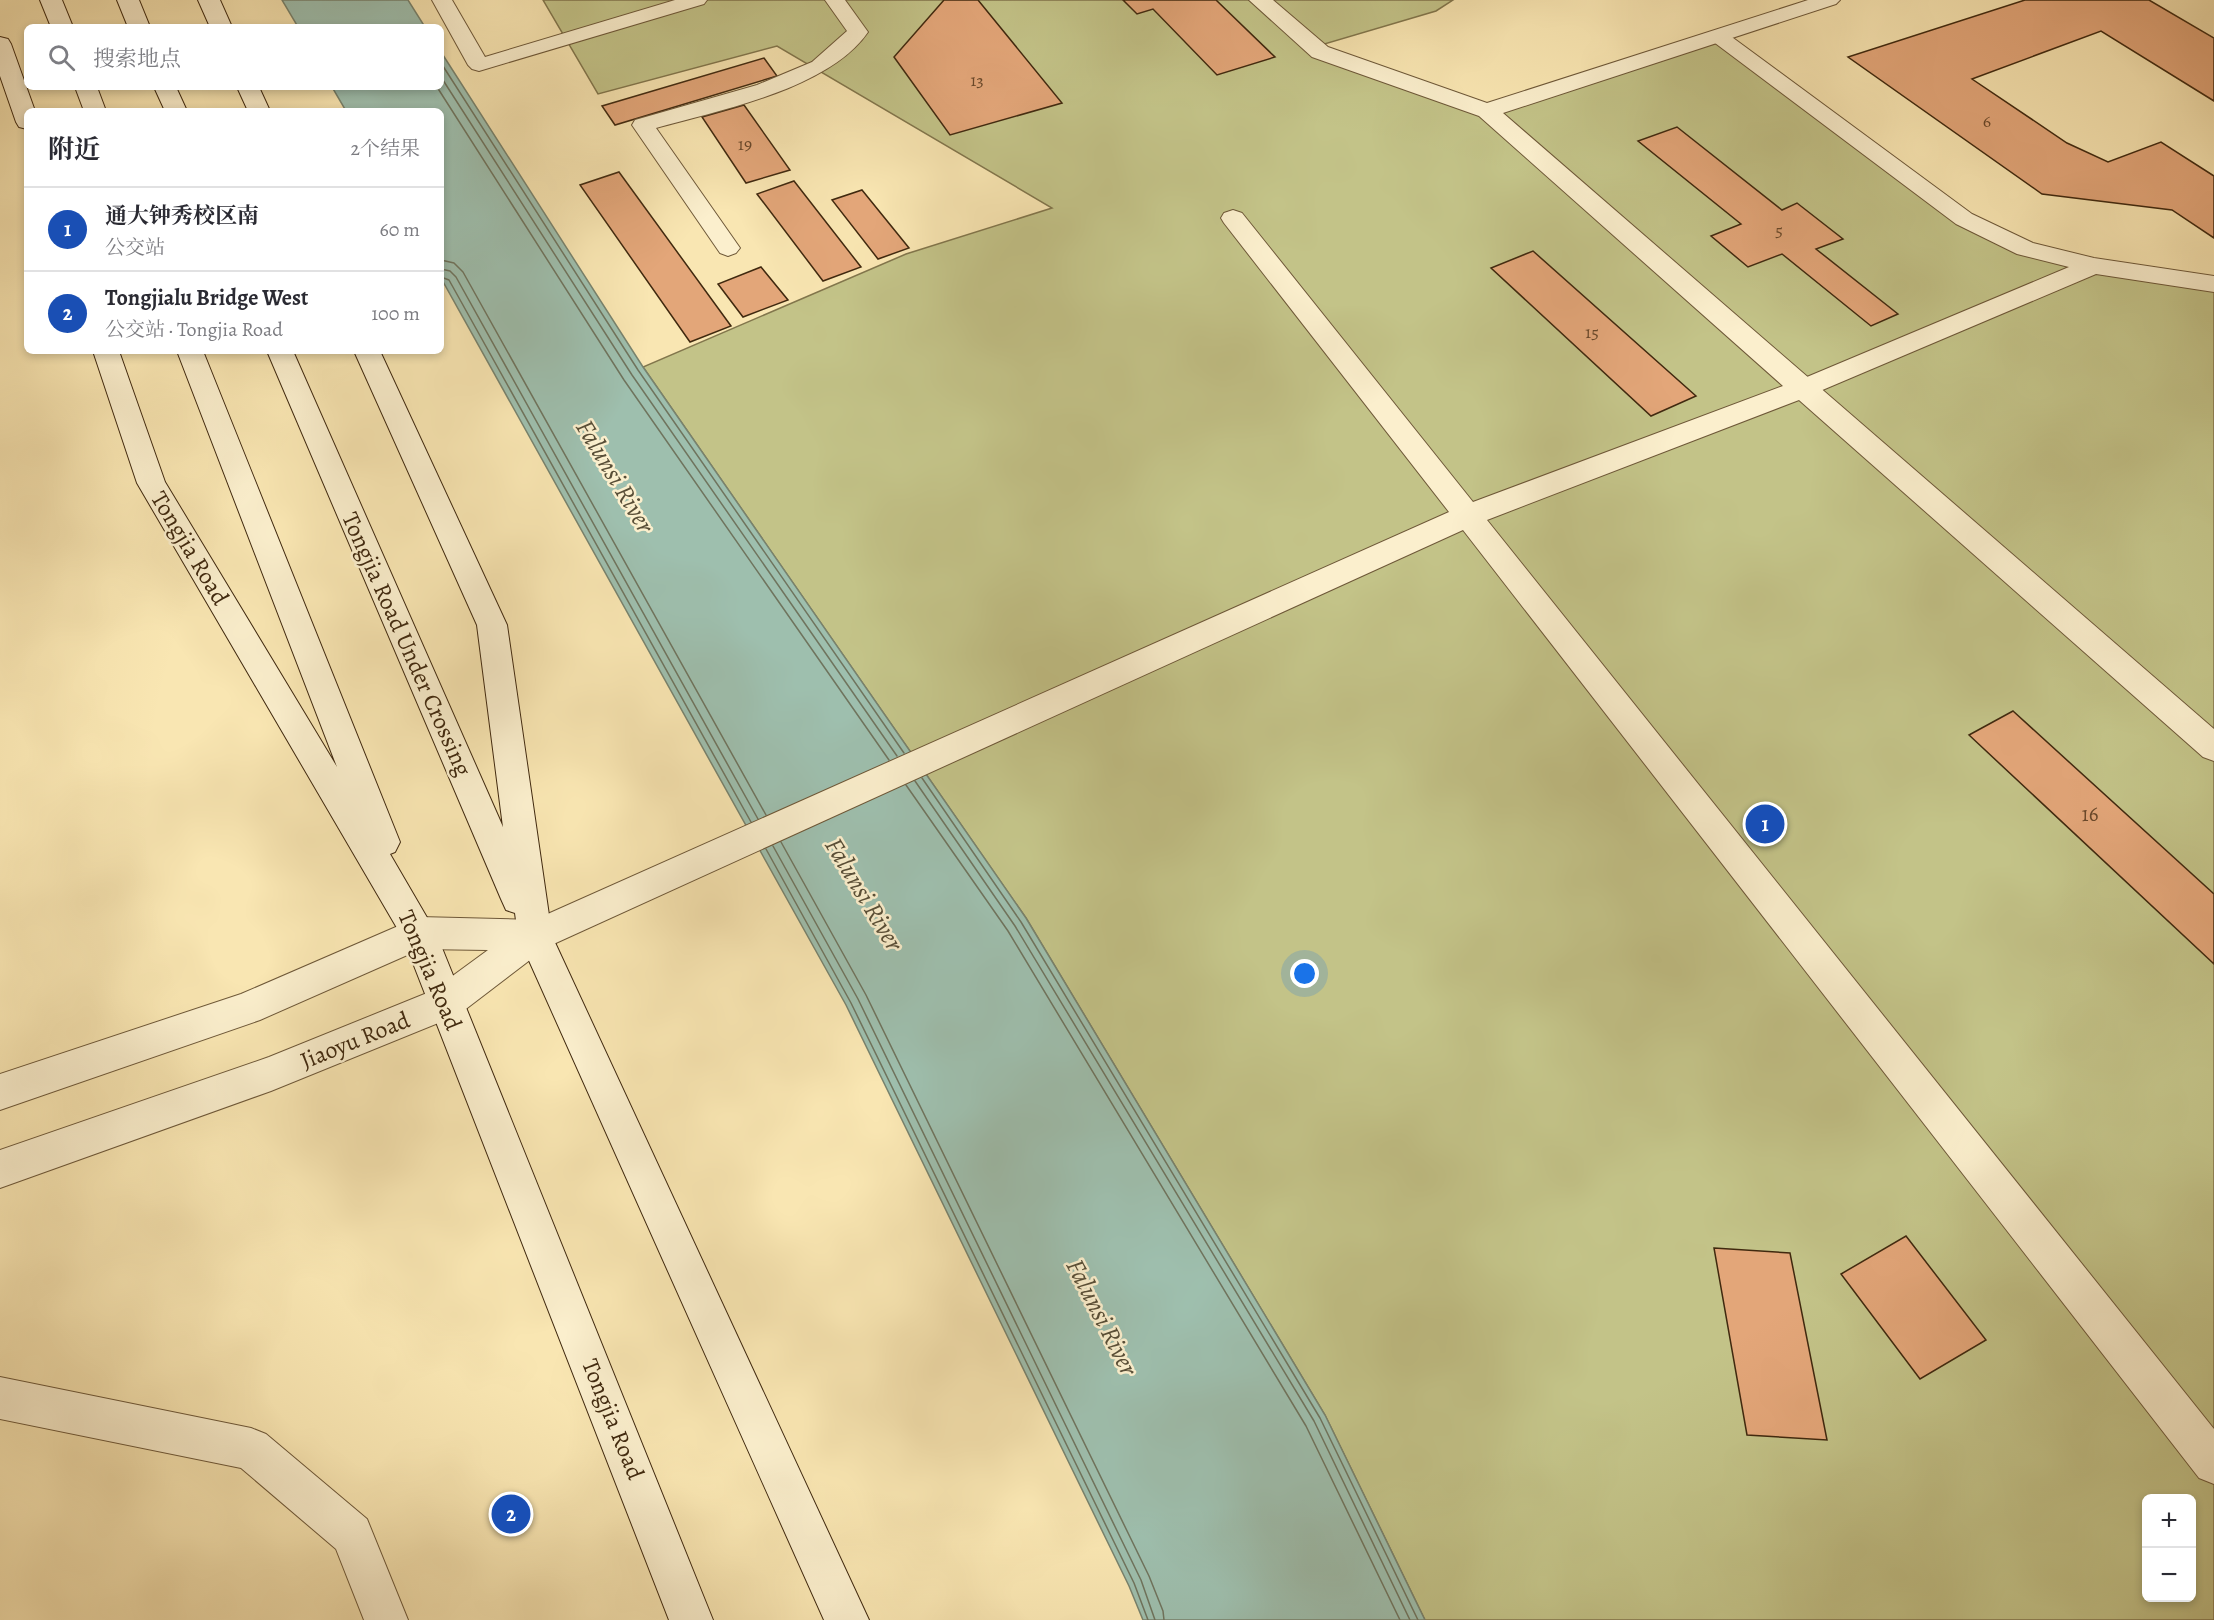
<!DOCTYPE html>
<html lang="zh">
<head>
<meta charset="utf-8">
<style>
  body { margin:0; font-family:Alegreya,"Noto Serif SC",serif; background:#f2f2f3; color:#2b2b33 }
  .controls { position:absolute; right:18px; bottom:18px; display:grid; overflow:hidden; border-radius:9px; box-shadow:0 3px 9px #0003 }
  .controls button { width:54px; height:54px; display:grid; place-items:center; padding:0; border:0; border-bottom:2px solid #e1e1e2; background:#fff; color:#2b2b33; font:30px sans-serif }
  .you { position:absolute; left:1305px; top:974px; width:21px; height:21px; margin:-15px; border:4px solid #fff; border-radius:50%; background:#1a73e8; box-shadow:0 0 0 9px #1a73e833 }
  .badge { display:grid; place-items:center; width:39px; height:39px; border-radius:50%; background:#8f2418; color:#fff; font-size:20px; font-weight:700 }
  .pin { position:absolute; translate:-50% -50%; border:3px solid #fff; box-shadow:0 2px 6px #0006 }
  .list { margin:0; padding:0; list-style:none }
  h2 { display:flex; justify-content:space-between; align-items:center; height:78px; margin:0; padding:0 24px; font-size:26px }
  h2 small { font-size:20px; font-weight:400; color:#7c7c81 }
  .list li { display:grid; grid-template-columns:39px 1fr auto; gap:18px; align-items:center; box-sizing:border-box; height:84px; padding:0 24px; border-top:2px solid #e1e1e2 }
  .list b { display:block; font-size:22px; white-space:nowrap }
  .list p { margin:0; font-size:20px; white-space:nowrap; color:#7c7c81 }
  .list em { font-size:20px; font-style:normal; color:#7c7c81 }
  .icon { flex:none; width:33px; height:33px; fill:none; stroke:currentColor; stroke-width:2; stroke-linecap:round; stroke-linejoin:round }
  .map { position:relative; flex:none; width:2214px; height:1620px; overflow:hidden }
  .search { position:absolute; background:#fff; box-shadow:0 3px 9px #0003; left:24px; top:24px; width:420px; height:66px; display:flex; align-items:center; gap:15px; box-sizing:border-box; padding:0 21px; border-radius:9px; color:#7c7c81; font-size:22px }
  .panel { position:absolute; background:#fff; box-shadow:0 3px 9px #0003; left:24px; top:108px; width:420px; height:246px; border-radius:9px }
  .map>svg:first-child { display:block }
  .green { fill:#c3c388; stroke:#82764c; stroke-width:1.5; fill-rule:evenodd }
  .water { fill:#9ebfae; stroke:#78836e; stroke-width:1.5 }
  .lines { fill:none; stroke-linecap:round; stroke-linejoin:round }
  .shore { stroke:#6f745e; stroke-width:1.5 }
  .building { fill:#e3a679; stroke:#40290f; stroke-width:1.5 }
  .service-casing { stroke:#6e5838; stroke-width:2 }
  .minor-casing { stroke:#6e5838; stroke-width:2 }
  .tertiary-casing { stroke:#6e5838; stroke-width:2 }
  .secondary-casing { stroke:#40290f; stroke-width:2 }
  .service { fill:#fbefcd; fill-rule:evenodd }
  .minor { fill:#fbefcd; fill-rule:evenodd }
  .tertiary { fill:#fbefcd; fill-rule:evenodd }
  .secondary { fill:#fbefcd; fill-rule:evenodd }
  .labels { text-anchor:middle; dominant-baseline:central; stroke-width:5; stroke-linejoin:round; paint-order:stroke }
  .far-number-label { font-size:18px; fill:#69482a }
  .number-label { font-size:21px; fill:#69482a }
  .street-label { font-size:24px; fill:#40290f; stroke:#fbefcd }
  .water-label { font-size:26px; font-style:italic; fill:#584e37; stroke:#fbefcd }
</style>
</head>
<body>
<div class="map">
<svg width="2214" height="1620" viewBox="0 0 2214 1620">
  <rect width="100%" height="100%" fill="#f9e6b2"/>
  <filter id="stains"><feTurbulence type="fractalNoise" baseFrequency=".00333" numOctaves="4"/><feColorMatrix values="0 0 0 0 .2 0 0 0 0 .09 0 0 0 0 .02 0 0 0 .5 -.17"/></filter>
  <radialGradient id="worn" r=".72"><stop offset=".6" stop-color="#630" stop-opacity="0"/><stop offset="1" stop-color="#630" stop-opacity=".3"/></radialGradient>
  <!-- green -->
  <path class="green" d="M 543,0 L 1453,0 L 1436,11 L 1314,47 L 1487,111 L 1718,36 L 1964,219 L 2025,249 L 2214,284 L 2214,1620 L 1425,1620 L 1325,1415 L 1026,918 L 643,367 L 906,254 L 1052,208 L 777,46 L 598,94 ZM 2146,1498 L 2192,1498 L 2192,1598 L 2146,1598 Z"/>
  <!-- water -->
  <path class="water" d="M 282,0 L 408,0 L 425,27 L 298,27 Z
    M 441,52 L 643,367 L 1026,918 L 1325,1415 L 1425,1620 L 1143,1620 L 1129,1586 L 846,1005 L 441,278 L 441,111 L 346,111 L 332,87 L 441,87 Z"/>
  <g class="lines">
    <!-- shore -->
    <path class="shore" d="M 441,63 L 638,370 L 904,753
      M 441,77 L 632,375 L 897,756
      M 437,87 L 624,380 L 889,760
      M 441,260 L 454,263 L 463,272 L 766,815
      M 441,269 L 450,271 L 456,277 L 758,819
      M 441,277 L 449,280 L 751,822
      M 922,778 L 1021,922 L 1320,1418 L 1418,1620
      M 915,781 L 1015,926 L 1314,1421 L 1410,1620
      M 906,785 L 1008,931 L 1306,1426 L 1400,1620
      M 781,842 L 866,995 L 1149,1576 L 1163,1611 L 1164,1620
      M 773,846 L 858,999 L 1141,1580 L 1155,1620
      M 766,849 L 851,1003 L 1134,1583 L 1148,1620"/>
  </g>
  <!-- building -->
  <path class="building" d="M 944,0 L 978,0 L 1062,103 L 950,135 L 894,57 Z
    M 1123,0 L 1216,0 L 1275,57 L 1217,75 L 1153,9 L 1137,14 Z
    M 2025,0 L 2149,0 L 2214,38 L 2214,101 L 2101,31 L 1972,79 L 2067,143 L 2108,162 L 2161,142 L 2214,176 L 2214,238 L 2172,210 L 2042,194 L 1848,57 Z
    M 764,58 L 777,76 L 615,125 L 602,106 Z
    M 744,105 L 790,170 L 746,183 L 702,117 Z
    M 1677,127 L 1782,210 L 1797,203 L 1843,239 L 1816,249 L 1898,314 L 1871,326 L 1782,254 L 1748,267 L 1711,236 L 1741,224 L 1638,141 Z
    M 619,172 L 731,326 L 690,342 L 580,185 Z
    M 794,181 L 861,267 L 823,281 L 757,194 Z
    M 862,190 L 909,248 L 878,259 L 832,200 Z
    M 1533,251 L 1696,396 L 1651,416 L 1491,268 Z
    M 761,267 L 788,300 L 743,317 L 718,284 Z
    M 2013,711 L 2214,894 L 2214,964 L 1969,735 Z
    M 1906,1236 L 1986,1340 L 1920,1379 L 1841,1274 Z
    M 1714,1248 L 1790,1253 L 1827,1440 L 1747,1435 Z"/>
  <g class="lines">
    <!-- service casing -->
    <g class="service-casing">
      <path id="service" d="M 432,0 L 452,0 L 485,57 L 675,0 L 707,0 L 704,4 L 479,71 L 472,69 L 468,65 Z
        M 825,0 L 845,0 L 868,32 C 829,89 720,110 656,128 L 740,248 L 736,253 L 728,256 L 720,253 L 632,125 L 635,120 L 757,85 L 812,62 L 847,31 Z
        M 1718,30 L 1725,32 L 1972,214 L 2033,243 L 2094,258 L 2214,276 L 2214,292 L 2096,274 L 1813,394 L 1804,397 L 1795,394 L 1791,388 L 1795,382 L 2069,267 L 2017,254 L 1956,224 L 1711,40 L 1708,36 L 1711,32 Z"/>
    </g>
    <!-- minor casing -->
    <g class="minor-casing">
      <path id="minor" d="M 1249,0 L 1273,0 L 1328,47 L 1487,103 L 1808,0 L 1840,0 L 1836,4 L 1503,113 L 2214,729 L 2214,761 L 2203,757 L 1799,400 L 1487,520 L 2214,1429 L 2214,1484 L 2199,1478 L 1463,530 L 547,947 L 535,952 L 523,947 L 518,936 L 523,925 L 1449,512 L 1224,223 L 1221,218 L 1224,213 L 1233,210 L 1242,213 L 1473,502 L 1783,386 L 1479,116 L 1312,57 Z"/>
    </g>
    <!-- tertiary casing -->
    <g class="tertiary-casing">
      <path id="tertiary" d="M 419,917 L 535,920 L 547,925 L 552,936 L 547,947 L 458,1015 L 271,1091 L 0,1188 L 0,1150 L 269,1057 L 432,991 L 488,950 L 421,949 L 260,1020 L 0,1110 L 0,1074 L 241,994 Z
        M 0,1377 L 251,1428 L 266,1434 L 367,1519 L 408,1620 L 364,1620 L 336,1549 L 241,1468 L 0,1419 Z"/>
    </g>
    <!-- secondary casing -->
    <g class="secondary-casing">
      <path id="secondary" d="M 40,0 L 62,0 L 73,27 L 51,27 Z
        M 117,0 L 139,0 L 150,27 L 128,27 Z
        M 198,0 L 220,0 L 232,27 L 210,27 Z
        M 0,37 L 8,39 L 11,44 L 35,111 L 27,111 L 27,129 L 19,127 L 16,122 L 0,76 Z
        M 75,87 L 97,87 L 106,111 L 84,111 Z
        M 154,87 L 176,87 L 187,111 L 165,111 Z
        M 237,87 L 259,87 L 270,111 L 248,111 Z
        M 93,351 L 119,351 L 165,482 L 337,767 L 177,351 L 203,351 L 400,842 L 395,852 L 390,854 L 436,933 L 713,1620 L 669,1620 L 404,940 L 137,483 Z
        M 267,351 L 293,351 L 503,827 L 477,625 L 354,351 L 380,351 L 507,625 L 552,936 L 869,1620 L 824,1620 L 518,936 L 515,913 L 506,910 L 501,899 Z"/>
    </g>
    <!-- service -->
    <use href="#service" class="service"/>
    <!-- minor -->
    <use href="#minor" class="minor"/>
    <!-- tertiary -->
    <use href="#tertiary" class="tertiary"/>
    <!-- secondary -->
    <use href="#secondary" class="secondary"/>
  </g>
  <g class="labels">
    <!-- far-number labels -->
    <g class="far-number-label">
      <text x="977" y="80">13</text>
      <text x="1987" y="121">6</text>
      <text x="745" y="144">19</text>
      <text x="1779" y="230">5</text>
      <text x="1592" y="332">15</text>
    </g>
    <!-- number labels -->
    <g class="number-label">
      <text x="2090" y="814">16</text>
    </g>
    <!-- street labels -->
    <g class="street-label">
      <text transform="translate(190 548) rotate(59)">Tongjia Road</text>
      <text transform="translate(407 644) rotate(66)">Tongjia Road Under Crossing</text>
      <text transform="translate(430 970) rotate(67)">Tongjia Road</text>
      <text transform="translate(355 1040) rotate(-22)">Jiaoyu Road</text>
      <text transform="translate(613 1419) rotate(68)">Tongjia Road</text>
    </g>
    <!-- water labels -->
    <g class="water-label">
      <text transform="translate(615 476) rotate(59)">Falunsi River</text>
      <text transform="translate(864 894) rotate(59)">Falunsi River</text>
      <text transform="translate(1102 1317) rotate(63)">Falunsi River</text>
    </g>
  </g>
  <rect width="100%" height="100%" filter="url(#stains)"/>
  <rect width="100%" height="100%" fill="url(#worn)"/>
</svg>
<div class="controls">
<button>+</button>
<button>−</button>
</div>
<div class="you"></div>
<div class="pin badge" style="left:1765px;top:824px;background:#1a4fb4">1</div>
<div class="pin badge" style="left:511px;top:1514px;background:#1a4fb4">2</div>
<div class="search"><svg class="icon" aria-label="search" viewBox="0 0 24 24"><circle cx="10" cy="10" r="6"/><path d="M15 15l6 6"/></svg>搜索地点</div>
<section class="panel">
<h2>附近<small>2个结果</small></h2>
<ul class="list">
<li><span class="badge" style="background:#1a4fb4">1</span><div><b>通大钟秀校区南</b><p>公交站</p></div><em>60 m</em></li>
<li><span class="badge" style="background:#1a4fb4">2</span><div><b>Tongjialu Bridge West</b><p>公交站 · Tongjia Road</p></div><em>100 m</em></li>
</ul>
</section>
</div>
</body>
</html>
